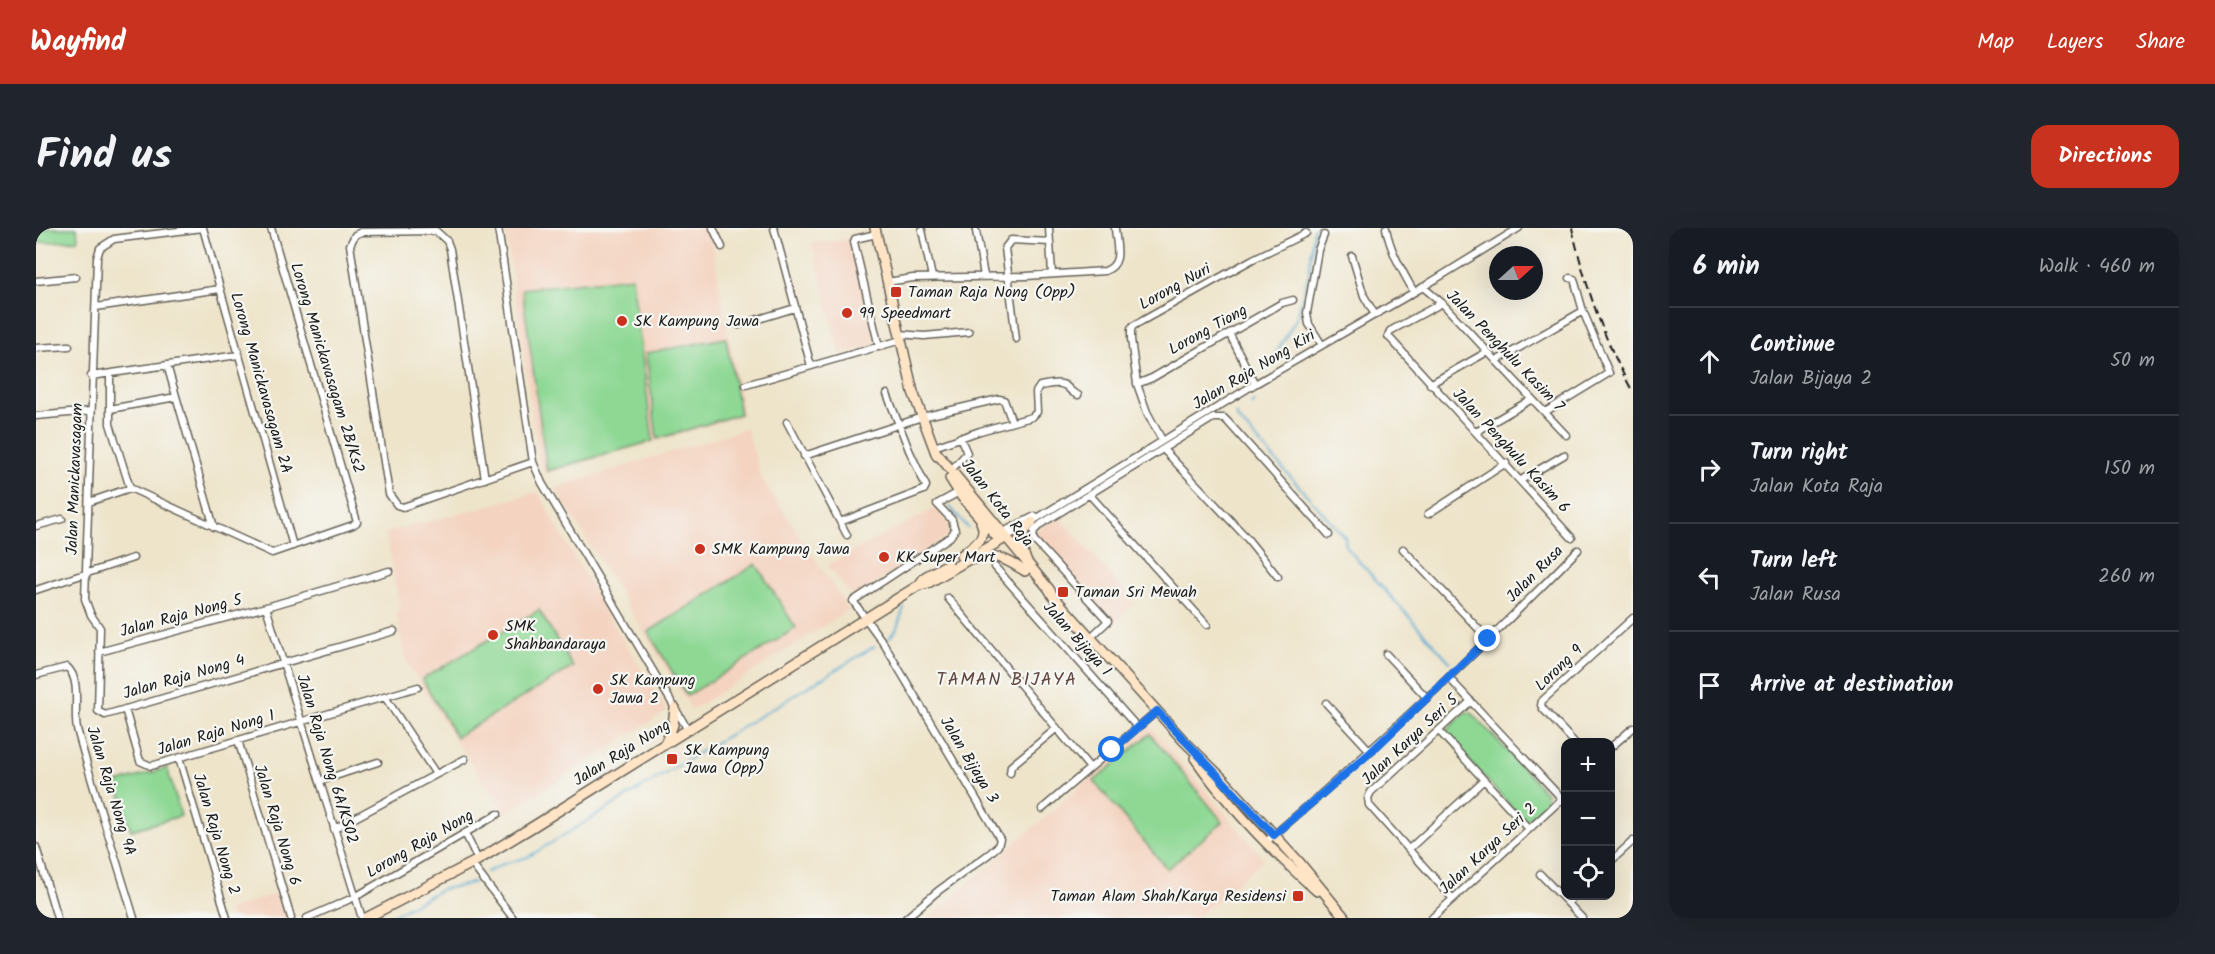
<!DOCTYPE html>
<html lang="en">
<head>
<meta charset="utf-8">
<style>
  body { margin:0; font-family:Kalam,sans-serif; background:#20242c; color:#f1f3f6 }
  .controls { position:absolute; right:18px; bottom:18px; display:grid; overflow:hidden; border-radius:12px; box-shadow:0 6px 24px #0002 }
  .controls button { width:54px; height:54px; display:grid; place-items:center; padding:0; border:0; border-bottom:2px solid #363941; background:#171b24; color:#f1f3f6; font:30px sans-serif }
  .compass { position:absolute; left:1453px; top:18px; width:54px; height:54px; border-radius:50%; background:#171b24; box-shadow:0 6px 24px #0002; rotate:69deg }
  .stop { position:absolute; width:18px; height:18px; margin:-14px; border:4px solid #1a73e8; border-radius:50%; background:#fff }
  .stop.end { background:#1a73e8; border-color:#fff; box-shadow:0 2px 6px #0008 }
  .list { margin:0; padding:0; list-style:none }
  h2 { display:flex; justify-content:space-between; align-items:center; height:78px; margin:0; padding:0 24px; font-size:26px }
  h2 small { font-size:20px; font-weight:400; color:#9ea1a6 }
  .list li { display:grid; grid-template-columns:39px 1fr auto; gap:18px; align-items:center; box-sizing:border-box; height:108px; padding:0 24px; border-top:2px solid #363941 }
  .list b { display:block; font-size:22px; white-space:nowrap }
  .list p { margin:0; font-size:20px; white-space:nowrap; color:#9ea1a6 }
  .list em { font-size:20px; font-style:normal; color:#9ea1a6 }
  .icon { flex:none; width:33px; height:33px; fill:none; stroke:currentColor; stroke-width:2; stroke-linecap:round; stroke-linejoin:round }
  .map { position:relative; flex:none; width:1597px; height:690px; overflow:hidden; border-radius:18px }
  header { display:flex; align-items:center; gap:36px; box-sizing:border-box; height:84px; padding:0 30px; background:#c8321e; color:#fff }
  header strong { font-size:28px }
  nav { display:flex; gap:33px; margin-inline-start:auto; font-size:21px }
  .intro { display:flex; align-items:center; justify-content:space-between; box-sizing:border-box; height:144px; padding:0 36px }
  h1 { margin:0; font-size:42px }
  .button { padding:15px 27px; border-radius:18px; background:#c8321e; color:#fff; font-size:21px; font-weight:700 }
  main { display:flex; gap:36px; padding:0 36px }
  aside { flex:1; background:#171b24; border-radius:18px; box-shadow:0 6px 24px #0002 }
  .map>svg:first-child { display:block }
  .built { fill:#f4d3c0 }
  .green { fill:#8ed894; stroke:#557a58; stroke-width:1.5 }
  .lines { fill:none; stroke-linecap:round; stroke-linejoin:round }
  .stream { stroke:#55a9d1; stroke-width:2 }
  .street-casing { stroke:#666259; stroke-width:9 }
  .secondary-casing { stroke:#666259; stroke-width:12 }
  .street { stroke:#fff; stroke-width:6 }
  .secondary { stroke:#ffe4c6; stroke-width:9 }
  .rail { stroke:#1c1c1c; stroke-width:2; stroke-dasharray:9 4.5; stroke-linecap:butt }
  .route { stroke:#1a73e8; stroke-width:8 }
  .poi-dot { fill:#c8321e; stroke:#f6f6f2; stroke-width:2 }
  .labels { text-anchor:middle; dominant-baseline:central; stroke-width:4.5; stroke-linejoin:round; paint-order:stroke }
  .street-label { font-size:16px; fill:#1c1c1c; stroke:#f6f6f2 }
  .poi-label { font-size:16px; fill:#1c1c1c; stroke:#f6f6f2; text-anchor:start }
  .neighbourhood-label { font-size:18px; letter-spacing:1.5px; fill:#60463f; stroke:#f6f6f2 }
</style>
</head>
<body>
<header>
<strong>Wayfind</strong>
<nav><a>Map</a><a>Layers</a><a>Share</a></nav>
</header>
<div class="intro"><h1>Find us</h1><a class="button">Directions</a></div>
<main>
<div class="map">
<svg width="1597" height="690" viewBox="0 0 1597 690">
  <rect width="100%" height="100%" fill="#f6f6f2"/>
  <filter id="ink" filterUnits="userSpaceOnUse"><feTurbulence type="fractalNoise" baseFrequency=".0167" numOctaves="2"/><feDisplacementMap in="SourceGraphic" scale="12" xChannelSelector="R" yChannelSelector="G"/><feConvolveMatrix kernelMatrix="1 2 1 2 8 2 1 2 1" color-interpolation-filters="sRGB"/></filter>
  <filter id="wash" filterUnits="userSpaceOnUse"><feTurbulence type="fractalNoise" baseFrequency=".008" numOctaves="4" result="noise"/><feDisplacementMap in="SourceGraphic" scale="24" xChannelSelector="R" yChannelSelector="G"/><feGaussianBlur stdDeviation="1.35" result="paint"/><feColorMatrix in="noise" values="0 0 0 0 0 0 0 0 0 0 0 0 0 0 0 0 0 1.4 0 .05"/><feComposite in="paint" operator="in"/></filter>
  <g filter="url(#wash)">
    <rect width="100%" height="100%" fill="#eee4ca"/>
    <!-- built -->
    <path class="built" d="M 469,0 L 673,0 L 707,187 L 509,246 L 503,232 Z
      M 815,12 L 840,117 L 804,127 L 776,14 Z
      M 711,200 L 725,250 L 813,382 L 656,482 L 519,260 Z
      M 502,264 L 566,378 L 631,483 L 470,586 L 421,515 L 368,429 L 360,384 L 364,382 L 350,305 Z
      M 900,280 L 913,294 L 912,307 L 817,370 L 794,341 L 793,336 Z
      M 1022,288 L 1100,376 L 1080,393 L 1074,391 L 1000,310 L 1002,301 Z
      M 1114,498 L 1228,631 L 1161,690 L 893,690 Z
      M 245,664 L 252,690 L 194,690 L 192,682 Z"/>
    <!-- green -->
    <path class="green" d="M 0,0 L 41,0 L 42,12 L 0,15 Z
      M 596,49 L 617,213 L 511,243 L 486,61 Z
      M 690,110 L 704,186 L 621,211 L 610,125 Z
      M 720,336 L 760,400 L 651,468 L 612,404 Z
      M 503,382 L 537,439 L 420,509 L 386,451 Z
      M 1430,484 L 1436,485 L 1510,565 L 1511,573 L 1489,594 L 1408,505 Z
      M 1114,506 L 1187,594 L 1131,641 L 1058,553 Z
      M 131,540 L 145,588 L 95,602 L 81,555 Z"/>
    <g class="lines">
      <!-- stream -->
      <path class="stream" d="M 1230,143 L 1260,91 L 1273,45 L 1278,0
        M 1215,176 L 1219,174
        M 1201,186 L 1201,190 L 1309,309 L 1310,319 L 1414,434
        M 914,279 L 932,300
        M 853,410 L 860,402 L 868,380
        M 451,644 L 467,636 L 492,629 L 839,418
        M 352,690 L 406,661 L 430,657 L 438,654"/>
    </g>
  </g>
  <g filter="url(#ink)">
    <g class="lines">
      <!-- street casing -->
      <g class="street-casing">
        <path id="street" d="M 167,0 L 78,11 L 64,20 L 61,30 L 49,371 L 55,387 L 64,400 L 62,483 L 69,487 L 358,403
          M 167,0 L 257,318
          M 462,0 L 497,234 L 506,255 L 652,502
          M 677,0 L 686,19
          M 738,0 L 775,138
          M 1013,0 L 1016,45
          M 1350,0 C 1354,23 1367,44 1378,64
          M 886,2 L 896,49
          M 940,3 L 948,48
          M 840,6 L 819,11 L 818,14 L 843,119
          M 1316,28 L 1328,68 L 1339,87
          M 0,53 L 40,49
          M 851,54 L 877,50 L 990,48 L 1069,43 C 1088,36 1080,17 1079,0
          M 1387,59 L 1406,75 L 1530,207
          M 1406,75 L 1354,103 L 1352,108 L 1536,310
          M 60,79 L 184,61
          M 703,97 L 759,80
          M 1193,105 L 1219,156
          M 863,106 L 888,108 L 933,104
          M 980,111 L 969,20 L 975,12 L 1014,14
          M 1286,117 L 1273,96 L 1271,85 L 1282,22 L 1288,7
          M 0,120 L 33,118
          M 1460,133 L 1547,83
          M 131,137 L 178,299
          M 74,146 L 74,196 L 94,260
          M 55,148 L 202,127
          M 1101,156 L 1116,150 L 1246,75 L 1257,72
          M 1394,156 L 1451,124
          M 710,157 L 865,112
          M 74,181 L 140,169
          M 1509,184 L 1573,145 L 1547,83 L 1538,51 L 1534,50
          M 0,188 L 55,183
          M 751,194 L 811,307
          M 1440,204 L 1496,171
          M 1126,212 L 1111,184 L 1101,156 L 1095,111 L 1095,101 L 1097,98 L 1217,31 L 1270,5
          M 898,219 L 944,203 L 996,189 L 1001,184 L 1000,164 L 1004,158 C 1012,157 1023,153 1030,158 C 1035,162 1035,165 1042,167
          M 1127,221 L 1210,309 L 1242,349
          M 768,228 L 886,189 L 963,171 L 968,172 L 976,194
          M 915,242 L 931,225 L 924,209
          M 449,251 L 414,21 L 411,13 L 400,3 L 325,4 L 319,7 L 314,17 L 353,266 L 361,277 L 367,279 L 497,234
          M 1485,252 L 1528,227
          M 1053,266 L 1171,397
          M 53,274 L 94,260 L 236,325 L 317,297 L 321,294 L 235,0
          M 1392,286 L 1470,235
          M 804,294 L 888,262 L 890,258 L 873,222 L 851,166
          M 0,298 L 26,291
          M 965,305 L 999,288
          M 969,310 L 1219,156 L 1387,59 L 1483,0
          M 1367,321 L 1452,411
          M 959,339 L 1102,500
          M 0,362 L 97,330
          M 912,370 L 1054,540
          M 230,379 L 326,690
          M 1055,409 L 1072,393 L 997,311 L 998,303 L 1005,296 L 1177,190 L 1188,190 L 1192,194 L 1293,307
          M 63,424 L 234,378 L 353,343
          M 1350,426 L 1391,470
          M 0,447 L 31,439 C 46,452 37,483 41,501 C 58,564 79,627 98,690
          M 1413,450 L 1530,575
          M 349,469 L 400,546
          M 1290,475 L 1335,524
          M 89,481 L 104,533 L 115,538 L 382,459
          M 1403,503 L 1493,601
          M 202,512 L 255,690
          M 1538,514 L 1507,481 L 1505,477 L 1506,473 L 1597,390
          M 1574,520 L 1597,500
          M 143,530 L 191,690
          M 974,545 L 975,538 L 1021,500
          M 284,553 L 342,534
          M 1006,581 L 1121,483
          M 298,601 L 429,531
          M 429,605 L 442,632
          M 1231,613 C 1339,521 1442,424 1542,322
          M 0,619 L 21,690
          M 1373,621 L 1448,552
          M 1574,634 L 1597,613
          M 435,635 L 477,690
          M 1504,646 L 1546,690
          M 1417,671 L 1333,577 L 1332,570 L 1335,564 L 1435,473
          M 1532,675 L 1538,668
          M 271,690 L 319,669 L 462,586
          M 870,690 L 902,663 L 953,626 L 962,618 L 964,611 L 848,416 L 817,373 L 914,309 L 919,302 L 916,292 L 901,276 L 925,263
          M 1396,690 L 1526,571"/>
      </g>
      <!-- secondary casing -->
      <g class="secondary-casing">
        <path id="secondary" d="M 839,0 L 877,164 L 901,228
          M 900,224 L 1013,361 L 1017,368 L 1148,513 L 1188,552 L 1264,635 L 1309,690
          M 914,250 L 926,269 L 960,308
          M 925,328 C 936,317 953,312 945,294
          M 939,331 C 962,325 969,331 989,343
          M 990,332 C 983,315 984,306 996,294
          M 883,357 L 889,349 L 912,336
          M 629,516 L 637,497 L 639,480
          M 1159,530 C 1193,579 1236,623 1281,663
          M 330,690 L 442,632 L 498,598 L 883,357 L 892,355 L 969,310"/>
      </g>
      <!-- street -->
      <use href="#street" class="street"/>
      <!-- secondary -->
      <use href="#secondary" class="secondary"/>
      <!-- rail -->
      <path class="rail" d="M 1536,0 C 1549,57 1568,113 1597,164"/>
    </g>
  </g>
  <g class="lines" filter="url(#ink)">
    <!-- route -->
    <path class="route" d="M 1076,522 L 1121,483 L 1238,607 L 1335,524 L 1452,411"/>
  </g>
  <!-- markers -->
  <g class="poi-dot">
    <rect x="854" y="58" width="12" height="12" rx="3"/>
    <circle cx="811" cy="85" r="6"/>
    <circle cx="586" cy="93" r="6"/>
    <circle cx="664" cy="321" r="6"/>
    <circle cx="848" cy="329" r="6"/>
    <rect x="1021" y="358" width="12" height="12" rx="3"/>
    <circle cx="457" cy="407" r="6"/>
    <circle cx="562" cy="461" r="6"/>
    <rect x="630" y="525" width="12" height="12" rx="3"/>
    <rect x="1256" y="662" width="12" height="12" rx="3"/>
  </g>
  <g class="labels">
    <!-- street labels -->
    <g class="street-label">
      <text transform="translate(1139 59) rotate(-29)">Lorong Nuri</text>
      <text transform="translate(1172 102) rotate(-29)">Lorong Tiong</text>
      <text transform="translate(1469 123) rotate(46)">Jalan Penghulu Kasim 7</text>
      <text transform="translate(291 140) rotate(73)">Lorong Manickavasagam 2B/Ks2</text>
      <text transform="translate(1218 142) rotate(-31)">Jalan Raja Nong Kiri</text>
      <text transform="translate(225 155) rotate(74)">Lorong Manickavasagam 2A</text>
      <text transform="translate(1475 223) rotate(47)">Jalan Penghulu Kasim 6</text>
      <text transform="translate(39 251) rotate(-88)">Jalan Manickavasagam</text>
      <text transform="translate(961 275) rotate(52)">Jalan Kota Raja</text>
      <text transform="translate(1499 346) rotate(-45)">Jalan Rusa</text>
      <text transform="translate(145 388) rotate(-15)">Jalan Raja Nong 5</text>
      <text transform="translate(1041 411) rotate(48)">Jalan Bijaya 1</text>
      <text transform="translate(1523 440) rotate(-44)">Lorong 9</text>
      <text transform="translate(148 449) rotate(-16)">Jalan Raja Nong 4</text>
      <text transform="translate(180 505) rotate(-17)">Jalan Raja Nong 1</text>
      <text transform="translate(1374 512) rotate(-43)">Jalan Karya Seri 5</text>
      <text transform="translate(586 525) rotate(-32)">Jalan Raja Nong</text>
      <text transform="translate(291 531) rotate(73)">Jalan Raja Nong 6A/KS02</text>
      <text transform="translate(933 532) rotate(59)">Jalan Bijaya 3</text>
      <text transform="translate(75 563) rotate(73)">Jalan Raja Nong 9A</text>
      <text transform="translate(241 597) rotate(73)">Jalan Raja Nong 6</text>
      <text transform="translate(180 606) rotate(73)">Jalan Raja Nong 2</text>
      <text transform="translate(384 616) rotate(-30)">Lorong Raja Nong</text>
      <text transform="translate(1452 621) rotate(-43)">Jalan Karya Seri 2</text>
    </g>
    <!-- poi labels -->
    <g class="poi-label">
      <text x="872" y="64">Taman Raja Nong (Opp)</text>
      <text x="823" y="85">99 Speedmart</text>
      <text x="598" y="93">SK Kampung Jawa</text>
      <text x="676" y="321">SMK Kampung Jawa</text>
      <text x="860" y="329">KK Super Mart</text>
      <text x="1039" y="364">Taman Sri Mewah</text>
      <text x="469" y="398">SMK<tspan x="469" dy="18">Shahbandaraya</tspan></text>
      <text x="574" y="452">SK Kampung<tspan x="574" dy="18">Jawa 2</tspan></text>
      <text x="648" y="522">SK Kampung<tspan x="648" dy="18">Jawa (Opp)</tspan></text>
      <text x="1250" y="668" text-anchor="end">Taman Alam Shah/Karya Residensi</text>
    </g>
    <!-- neighbourhood labels -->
    <g class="neighbourhood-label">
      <text x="971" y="452">TAMAN BIJAYA</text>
    </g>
  </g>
</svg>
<div class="controls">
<button>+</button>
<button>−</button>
<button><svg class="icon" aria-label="locate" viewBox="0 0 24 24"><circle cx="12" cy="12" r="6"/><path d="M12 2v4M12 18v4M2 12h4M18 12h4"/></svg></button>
</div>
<svg class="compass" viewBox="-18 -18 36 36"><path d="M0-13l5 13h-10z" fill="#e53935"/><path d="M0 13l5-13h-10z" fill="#9ea1a6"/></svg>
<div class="stop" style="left:1076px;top:522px"></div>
<div class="stop end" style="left:1452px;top:411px"></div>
</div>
<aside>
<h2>6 min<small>Walk · 460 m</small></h2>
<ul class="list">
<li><svg class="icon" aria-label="ahead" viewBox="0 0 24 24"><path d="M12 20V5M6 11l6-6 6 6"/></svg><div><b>Continue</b><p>Jalan Bijaya 2</p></div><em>50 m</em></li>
<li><svg class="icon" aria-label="right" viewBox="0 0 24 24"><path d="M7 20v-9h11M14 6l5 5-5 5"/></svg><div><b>Turn right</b><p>Jalan Kota Raja</p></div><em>150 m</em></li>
<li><svg class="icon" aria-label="left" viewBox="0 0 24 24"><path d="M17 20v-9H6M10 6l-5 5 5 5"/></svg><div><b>Turn left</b><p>Jalan Rusa</p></div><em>260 m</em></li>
<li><svg class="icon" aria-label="arrive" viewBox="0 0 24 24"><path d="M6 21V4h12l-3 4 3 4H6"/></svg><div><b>Arrive at destination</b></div></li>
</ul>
</aside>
</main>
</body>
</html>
